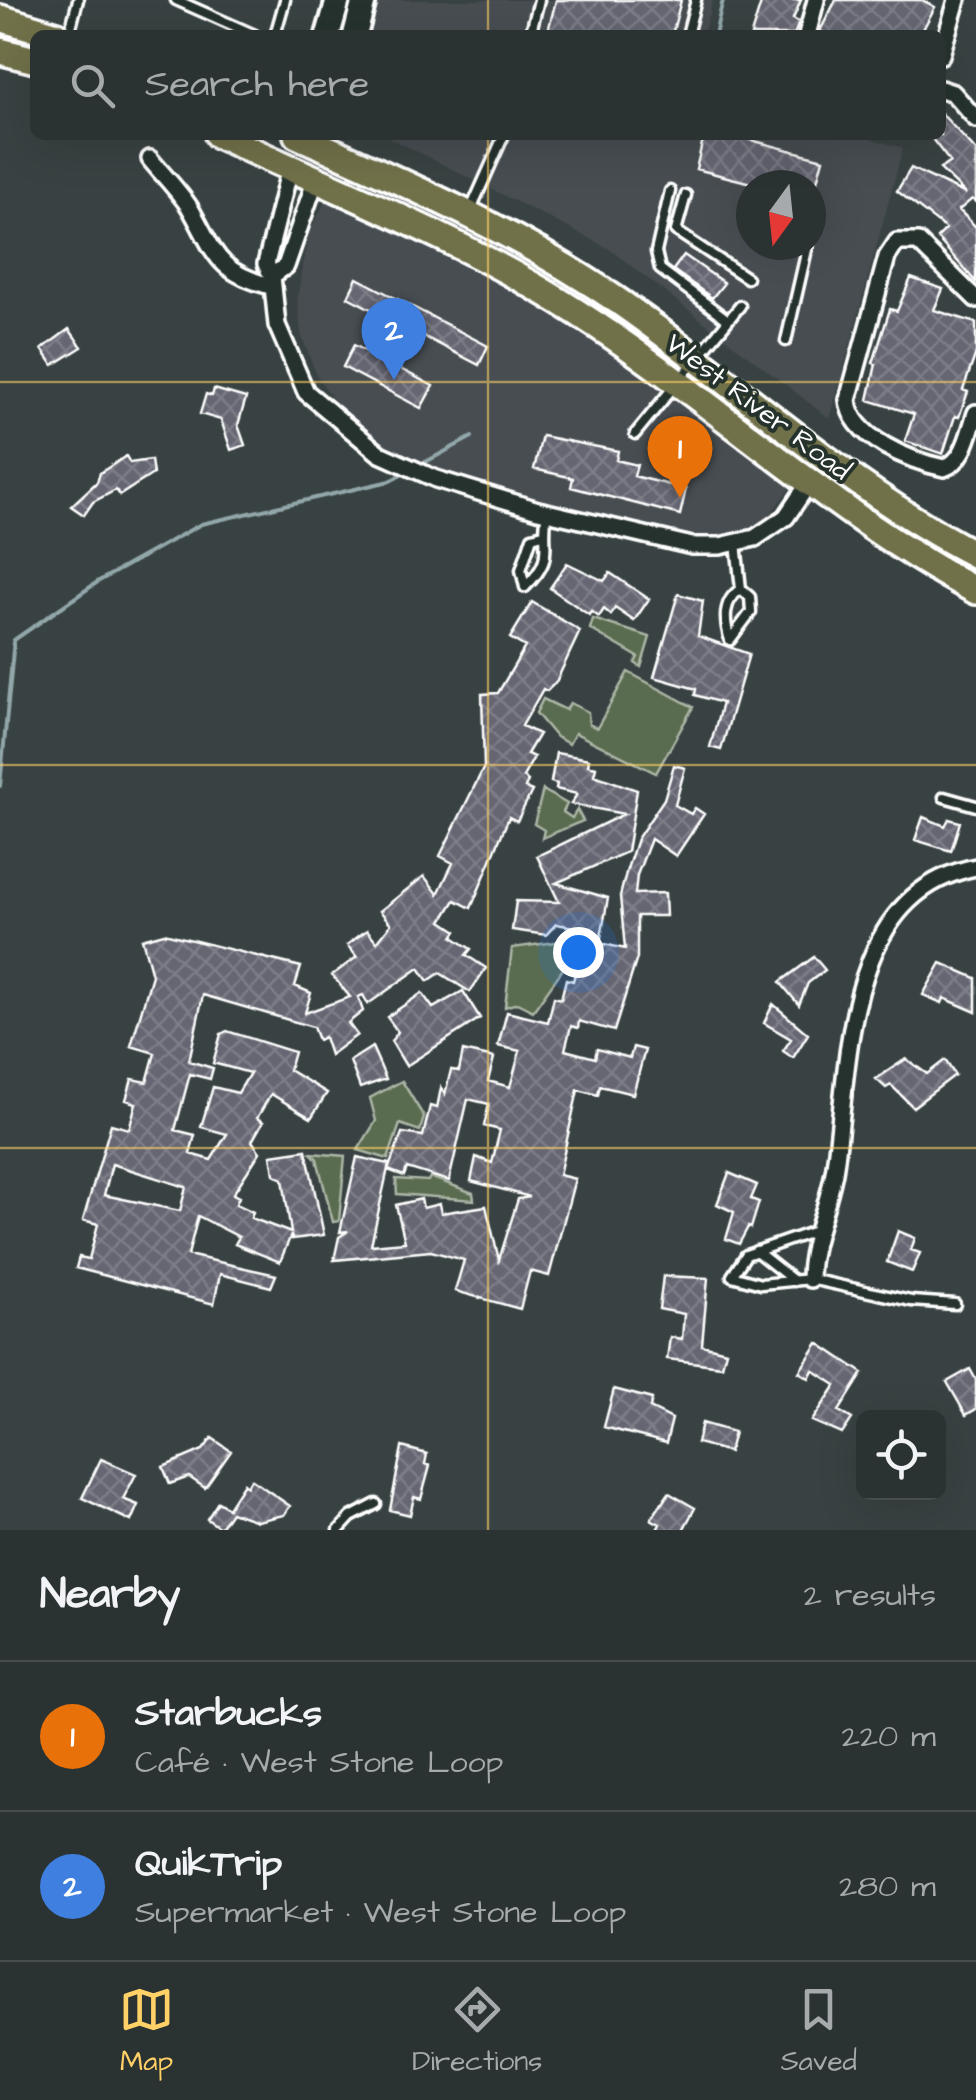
<!DOCTYPE html>
<html lang="en">
<head>
<meta charset="utf-8">
<style>
  body { margin:0; font-family:"Architects Daughter",sans-serif; background:#333a3a; color:#f1f3f6 }
  .controls { position:absolute; right:30px; bottom:30px; display:grid; overflow:hidden; border-radius:15px; box-shadow:0 10px 40px #0002 }
  .controls button { width:90px; height:90px; display:grid; place-items:center; padding:0; border:0; border-bottom:2px solid #474d4d; background:#2b3232; color:#f1f3f6; font:50px sans-serif }
  .compass { position:absolute; left:736px; top:170px; width:90px; height:90px; border-radius:50%; background:#2b3232; box-shadow:0 10px 40px #0002; rotate:195deg }
  .you { position:absolute; left:578px; top:952px; width:35px; height:35px; margin:-25px; border:8px solid #fff; border-radius:50%; background:#1a73e8; box-shadow:0 0 0 15px #1a73e833 }
  .badge { display:grid; place-items:center; width:65px; height:65px; border-radius:50%; background:#ffd166; color:#fff; font-size:32px; font-weight:700 }
  .pin { position:absolute; translate:-50% -82px; filter:drop-shadow(0 2px 5px #0008) }
  .pin::after { content:''; position:absolute; top:52px; width:35px; height:30px; background:inherit; clip-path:polygon(0 0,100% 0,50% 100%) }
  .list { margin:0; padding:0; list-style:none }
  h2 { display:flex; justify-content:space-between; align-items:center; height:130px; margin:0; padding:0 40px; font-size:42px }
  h2 small { font-size:32px; font-weight:400; color:#a6aaac }
  .list li { display:grid; grid-template-columns:65px 1fr auto; gap:30px; align-items:center; box-sizing:border-box; height:150px; padding:0 40px; border-top:2px solid #474d4d }
  .list b { display:block; font-size:38px; white-space:nowrap }
  .list p { margin:0; font-size:32px; white-space:nowrap; color:#a6aaac }
  .list em { font-size:32px; font-style:normal; color:#a6aaac }
  .icon { flex:none; width:55px; height:55px; fill:none; stroke:currentColor; stroke-width:2; stroke-linecap:round; stroke-linejoin:round }
  .map { position:relative; flex:none; width:976px; height:1530px; overflow:hidden }
  .search { position:absolute; background:#2b3232; box-shadow:0 10px 40px #0002; left:30px; right:30px; top:30px; height:110px; display:flex; align-items:center; gap:25px; box-sizing:border-box; padding:0 35px; border-radius:15px; color:#a6aaac; font-size:38px }
  .sheet { height:430px; background:#2b3232 }
  nav { display:flex; justify-content:space-around; align-items:center; box-sizing:border-box; height:140px; border-top:2px solid #474d4d; background:#2b3232; font-size:28px; color:#a6aaac }
  nav a { display:grid; justify-items:center; gap:5px }
  nav .on { color:#ffd166 }
  .map>svg:first-child { display:block }
  .built { fill:#464d51; fill-rule:evenodd }
  .grass { fill:#5a6c4f; stroke:#acb6a7; stroke-width:2.5 }
  .lines { fill:none; stroke-linecap:round; stroke-linejoin:round }
  .stream { stroke:#92a7aa; stroke-width:4 }
  .building { fill:url(#building-cross-hatch); stroke:#fff; stroke-width:2.5; fill-rule:evenodd }
  .lane-casing { stroke:#fff; stroke-width:15 }
  .street-casing { stroke:#fff; stroke-width:22 }
  .secondary-casing { stroke:#fff; stroke-width:30 }
  .primary-casing { stroke:#fff; stroke-width:32 }
  .lane { stroke:#26332d; stroke-width:8 }
  .street { stroke:#26332d; stroke-width:15 }
  .secondary { stroke:#26332d; stroke-width:22 }
  .primary { stroke:#6f704a; stroke-width:25 }
  .grid { fill:none; stroke:#ffd166; stroke-width:2.5; stroke-opacity:0.55 }
  .labels { text-anchor:middle; dominant-baseline:central; stroke-width:8; stroke-linejoin:round; paint-order:stroke }
  .street-label { font-size:28px; fill:#fff; stroke:#26332d }
</style>
</head>
<body>
<div class="map">
<svg width="976" height="1530" viewBox="0 0 976 1530">
  <defs>
    <pattern id="building-cross-hatch" width="8" height="8" patternUnits="userSpaceOnUse" patternTransform="scale(2.5)"><rect width="8" height="8" fill="#666673"/><path d="M0 0l8 8M0 8l8-8" fill="none" stroke="#7d7d88"/></pattern>
  </defs>
  <rect width="100%" height="100%" fill="#394242"/>
  <filter id="ink" filterUnits="userSpaceOnUse"><feTurbulence type="fractalNoise" baseFrequency=".01" numOctaves="2"/><feDisplacementMap in="SourceGraphic" scale="20" xChannelSelector="R" yChannelSelector="G"/><feConvolveMatrix kernelMatrix="1 2 1 2 8 2 1 2 1" color-interpolation-filters="sRGB"/></filter>
  <g filter="url(#ink)">
    <!-- built -->
    <path class="built" d="M 379,0 L 713,0 L 703,35 L 370,35 Z
      M 384,135 L 858,135 L 903,148 L 830,419 L 608,248 ZM 751,185 L 811,185 L 811,245 L 751,245 Z
      M 327,198 L 449,252 L 546,306 L 792,486 L 767,518 L 742,532 L 708,538 L 663,531 L 470,481 L 374,443 L 341,411 L 316,374 L 301,334 L 297,298 L 309,233 Z"/>
    <!-- grass -->
    <path class="grass" d="M 593,619 L 650,637 L 641,667 L 635,663 L 638,657 L 590,629 Z
      M 628,672 L 693,707 L 656,773 L 575,733 L 569,744 L 556,737 L 536,713 L 543,699 L 566,710 L 570,703 L 588,712 L 589,724 L 597,728 Z
      M 543,790 L 567,804 L 563,812 L 572,818 L 577,810 L 583,821 L 542,838 L 544,830 L 534,824 Z
      M 585,938 L 533,1011 L 517,1003 L 505,1007 L 512,948 Z
      M 402,1081 L 424,1117 L 420,1131 L 400,1124 L 388,1159 L 358,1150 L 376,1121 L 370,1098 Z
      M 311,1153 L 345,1156 L 339,1221 L 333,1222 L 317,1159 Z
      M 430,1177 L 473,1193 L 474,1200 L 397,1194 L 396,1179 L 428,1181 Z"/>
    <g class="lines">
      <!-- stream -->
      <path class="stream" d="M 715,35 L 723,0
        M 420,465 L 472,437
        M 0,786 L 14,640 L 99,581 L 201,524 L 390,481 L 407,472"/>
    </g>
    <!-- building -->
    <path class="building" d="M 556,0 L 681,0 L 672,35 L 547,35 Z
      M 762,0 L 801,0 L 793,19 L 799,22 L 794,35 L 751,35 Z
      M 836,0 L 922,0 L 935,7 L 920,35 L 829,35 L 820,31 Z
      M 941,113 L 976,151 L 976,202 L 972,199 L 959,210 L 976,227 L 976,282 L 937,238 L 946,229 L 897,191 L 911,168 L 966,194 L 940,169 L 950,162 L 929,135 L 941,135 Z
      M 704,135 L 732,135 L 823,159 L 816,185 L 759,185 L 696,169 Z
      M 684,255 L 724,283 L 712,298 L 673,270 Z
      M 357,278 L 488,346 L 479,365 L 348,297 Z
      M 911,278 L 943,289 L 934,310 L 976,323 L 976,353 L 963,390 L 968,392 L 959,417 L 955,416 L 943,454 L 905,441 L 914,414 L 868,400 L 876,364 L 873,363 L 890,309 L 897,311 Z
      M 69,329 L 82,347 L 53,365 L 42,349 Z
      M 354,345 L 433,386 L 421,408 L 343,367 Z
      M 214,389 L 246,398 L 238,425 L 245,445 L 231,450 L 221,420 L 200,414 L 206,394 L 212,396 Z
      M 542,436 L 618,451 L 616,460 L 637,465 L 634,476 L 686,489 L 680,515 L 571,487 L 573,478 L 534,469 Z
      M 126,456 L 130,463 L 151,460 L 153,474 L 120,495 L 116,490 L 93,502 L 84,515 L 71,506 L 97,482 L 100,473 Z
      M 567,563 L 604,581 L 610,573 L 649,599 L 634,621 L 615,608 L 611,615 L 604,609 L 599,617 L 591,611 L 589,615 L 550,588 Z
      M 678,594 L 703,601 L 698,636 L 749,654 L 721,750 L 710,747 L 722,703 L 695,695 L 696,689 L 654,677 Z
      M 532,602 L 580,631 L 556,682 L 547,691 L 543,689 L 522,726 L 539,734 L 527,754 L 534,757 L 523,777 L 528,781 L 525,788 L 532,791 L 517,821 L 509,817 L 471,908 L 455,900 L 442,921 L 457,931 L 453,937 L 471,949 L 466,955 L 486,968 L 470,992 L 440,973 L 428,981 L 419,968 L 368,1004 L 363,995 L 358,997 L 363,1011 L 348,1023 L 357,1035 L 330,1055 L 324,1037 L 318,1040 L 313,1027 L 203,995 L 189,1061 L 213,1068 L 210,1079 L 190,1074 L 175,1130 L 195,1135 L 190,1154 L 211,1160 L 227,1134 L 201,1127 L 213,1087 L 238,1093 L 250,1073 L 213,1063 L 221,1034 L 227,1031 L 294,1052 L 289,1070 L 327,1093 L 311,1118 L 271,1094 L 257,1118 L 263,1122 L 252,1141 L 260,1152 L 233,1194 L 239,1197 L 236,1204 L 253,1212 L 251,1218 L 291,1233 L 283,1179 L 274,1174 L 271,1155 L 306,1150 L 324,1235 L 292,1239 L 291,1235 L 280,1262 L 235,1244 L 239,1237 L 198,1216 L 188,1255 L 276,1275 L 271,1287 L 220,1274 L 214,1304 L 76,1268 L 79,1257 L 89,1259 L 98,1224 L 83,1220 L 111,1124 L 129,1129 L 136,1103 L 126,1100 L 132,1079 L 147,1082 L 155,1053 L 131,1046 L 152,975 L 142,939 L 164,933 L 301,967 L 295,986 L 311,993 L 305,1013 L 350,997 L 332,975 L 357,957 L 347,945 L 367,930 L 377,942 L 391,924 L 380,911 L 424,876 L 438,894 L 453,863 L 440,856 L 484,767 L 482,694 L 498,693 L 525,647 L 510,638 ZM 112,1164 L 186,1187 L 180,1211 L 104,1195 Z
      M 556,753 L 589,759 L 588,765 L 596,767 L 594,775 L 637,790 L 627,852 L 556,883 L 608,898 L 600,943 L 625,949 L 620,896 L 627,869 L 637,839 L 664,799 L 674,765 L 685,768 L 675,805 L 691,814 L 695,808 L 704,814 L 676,856 L 651,839 L 637,875 L 635,894 L 665,893 L 666,916 L 637,916 L 637,958 L 614,1031 L 579,1021 L 578,1028 L 571,1026 L 565,1050 L 595,1058 L 597,1049 L 630,1058 L 633,1047 L 645,1050 L 633,1094 L 600,1086 L 598,1095 L 578,1090 L 559,1175 L 575,1179 L 549,1276 L 530,1271 L 520,1309 L 455,1291 L 464,1260 L 431,1251 L 334,1260 L 339,1237 L 348,1231 L 340,1232 L 357,1157 L 389,1164 L 371,1245 L 405,1242 L 396,1205 L 421,1199 L 423,1208 L 439,1204 L 441,1213 L 486,1206 L 499,1260 L 518,1199 L 530,1197 L 471,1181 L 476,1157 L 492,1163 L 500,1130 L 484,1126 L 489,1104 L 468,1099 L 449,1181 L 407,1168 L 404,1176 L 388,1170 L 402,1133 L 423,1136 L 430,1106 L 437,1108 L 441,1088 L 445,1094 L 451,1070 L 459,1071 L 463,1051 L 494,1058 L 488,1081 L 510,1087 L 520,1051 L 498,1046 L 507,1012 L 548,1022 L 554,997 L 561,999 L 566,979 L 573,981 L 578,962 L 584,964 L 592,930 L 556,924 L 546,935 L 512,930 L 516,901 L 559,902 L 537,856 L 624,814 L 571,804 L 577,794 L 556,789 L 557,784 L 551,782 Z
      M 923,817 L 945,826 L 949,819 L 960,822 L 951,851 L 915,840 Z
      M 814,957 L 825,970 L 808,983 L 799,1005 L 780,982 Z
      M 941,963 L 976,978 L 976,1012 L 944,998 L 942,1003 L 923,995 Z
      M 463,991 L 480,1018 L 406,1066 L 391,1041 L 398,1032 L 387,1017 L 422,993 L 433,1008 Z
      M 773,1004 L 808,1034 L 793,1058 L 783,1051 L 791,1039 L 764,1023 Z
      M 372,1047 L 386,1079 L 360,1088 L 350,1061 Z
      M 906,1059 L 927,1074 L 945,1060 L 955,1075 L 913,1107 L 891,1085 L 886,1088 L 876,1079 Z
      M 729,1173 L 757,1185 L 751,1199 L 759,1202 L 751,1228 L 748,1227 L 739,1244 L 726,1239 L 734,1212 L 717,1204 Z
      M 898,1231 L 915,1238 L 911,1250 L 920,1253 L 912,1272 L 887,1262 Z
      M 663,1276 L 708,1278 L 702,1345 L 726,1351 L 722,1366 L 667,1359 L 670,1337 L 682,1339 L 684,1314 L 659,1309 Z
      M 818,1343 L 863,1373 L 839,1411 L 852,1419 L 842,1434 L 812,1421 L 836,1385 L 813,1370 L 809,1378 L 799,1372 Z
      M 970,1369 L 976,1380 L 976,1409 L 966,1415 L 947,1382 Z
      M 614,1389 L 652,1399 L 650,1408 L 672,1419 L 666,1443 L 604,1427 Z
      M 702,1423 L 734,1432 L 729,1452 L 697,1443 Z
      M 212,1438 L 231,1451 L 205,1488 L 189,1477 L 170,1484 L 163,1467 L 203,1450 Z
      M 402,1447 L 427,1454 L 425,1464 L 430,1466 L 421,1499 L 414,1497 L 410,1515 L 390,1510 Z
      M 101,1459 L 136,1474 L 123,1499 L 138,1505 L 131,1521 L 82,1498 Z
      M 251,1479 L 290,1506 L 284,1515 L 257,1521 L 231,1512 L 220,1528 L 207,1519 L 218,1502 L 228,1508 L 244,1483 L 247,1486 Z
      M 669,1493 L 695,1508 L 683,1530 L 657,1530 L 660,1524 L 651,1519 Z"/>
    <g class="lines">
      <!-- lane casing -->
      <g class="lane-casing">
        <path id="lane" d="M 176,0 L 255,35
          M 69,35 L 78,0
          M 275,35 L 285,0
          M 530,35 L 539,0
          M 687,35 L 696,0
          M 670,191 L 656,252 L 660,269 L 728,320
          M 686,195 L 676,231 L 747,278
          M 471,209 L 504,135
          M 811,232 L 812,229
          M 786,341 L 808,245
          M 635,434 L 740,306
          M 736,543 L 741,589 L 750,597 L 751,612 L 730,640 C 724,621 722,601 741,589
          M 525,587 C 557,557 540,548 547,512
          M 525,587 L 521,570 L 532,537 L 543,534
          M 944,797 L 976,806
          M 818,1230 L 746,1255 L 732,1276 L 761,1284 L 810,1279 L 911,1301 L 955,1304
          M 756,1251 L 794,1281
          M 339,1530 L 351,1517 L 376,1504"/>
      </g>
      <!-- street casing -->
      <g class="street-casing">
        <path id="street" d="M 807,35 L 816,0
          M 941,55 L 957,0
          M 941,89 L 953,93 L 976,119
          M 150,159 C 163,175 179,191 190,208 C 216,253 215,271 270,286
          M 290,168 L 266,264 L 272,276 L 277,325 L 306,392 L 380,454 L 436,479 L 538,510 L 692,546 L 720,546 L 755,538 L 786,517 L 809,483
          M 272,276 L 286,266 L 316,179
          M 976,299 L 918,242 L 897,242 L 887,257 L 848,400 C 851,438 911,461 944,468 C 965,461 969,433 976,413
          M 810,1279 C 810,1241 830,1203 835,1166 C 850,1063 843,893 976,867"/>
      </g>
      <!-- secondary casing -->
      <g class="secondary-casing">
        <path id="secondary" d="M 328,35 L 338,0
          M 355,35 L 364,0"/>
      </g>
      <!-- primary casing -->
      <g class="primary-casing">
        <path id="primary" d="M 0,18 L 57,35
          M 0,51 L 35,60
          M 218,135 C 340,192 465,240 578,313 C 715,401 832,514 976,591
          M 297,135 C 409,185 520,233 621,303 C 740,386 847,488 976,555"/>
      </g>
      <!-- lane -->
      <use href="#lane" class="lane"/>
      <!-- street -->
      <use href="#street" class="street"/>
      <!-- secondary -->
      <use href="#secondary" class="secondary"/>
      <!-- primary -->
      <use href="#primary" class="primary"/>
    </g>
  </g>
  <!-- grid -->
  <path class="grid" d="M 488,0 L 488,35M 488,135 L 488,1530M 0,382 L 976,382M 0,765 L 976,765M 0,1148 L 976,1148"/>
  <g class="labels">
    <!-- street labels -->
    <g class="street-label">
      <text transform="translate(758 407) rotate(37)">West River Road</text>
    </g>
  </g>
</svg>
<div class="controls">
<button><svg class="icon" aria-label="locate" viewBox="0 0 24 24"><circle cx="12" cy="12" r="6"/><path d="M12 2v4M12 18v4M2 12h4M18 12h4"/></svg></button>
</div>
<svg class="compass" viewBox="-18 -18 36 36"><path d="M0-13l5 13h-10z" fill="#e53935"/><path d="M0 13l5-13h-10z" fill="#a6aaac"/></svg>
<div class="you"></div>
<div class="pin badge" style="left:680px;top:498px;background:#e8710a">1</div>
<div class="pin badge" style="left:394px;top:380px;background:#3f7fe0">2</div>
<div class="search"><svg class="icon" aria-label="search" viewBox="0 0 24 24"><circle cx="10" cy="10" r="6"/><path d="M15 15l6 6"/></svg>Search here</div>
</div>
<section class="sheet">
<h2>Nearby<small>2 results</small></h2>
<ul class="list">
<li><span class="badge" style="background:#e8710a">1</span><div><b>Starbucks</b><p>Café · West Stone Loop</p></div><em>220 m</em></li>
<li><span class="badge" style="background:#3f7fe0">2</span><div><b>QuikTrip</b><p>Supermarket · West Stone Loop</p></div><em>280 m</em></li>
</ul>
</section>
<nav>
<a class="on"><svg class="icon" aria-label="map" viewBox="0 0 24 24"><path d="M3 6l6-2 6 2 6-2v14l-6 2-6-2-6 2zM9 4v14M15 6v14"/></svg>Map</a>
<a><svg class="icon" aria-label="directions" viewBox="0 0 24 24"><path d="M12 3l9 9-9 9-9-9zM9 14v-3h6M13 9l2 2-2 2"/></svg>Directions</a>
<a><svg class="icon" aria-label="saved" viewBox="0 0 24 24"><path d="M7 4h10v16l-5-4-5 4z"/></svg>Saved</a>
</nav>
</body>
</html>
